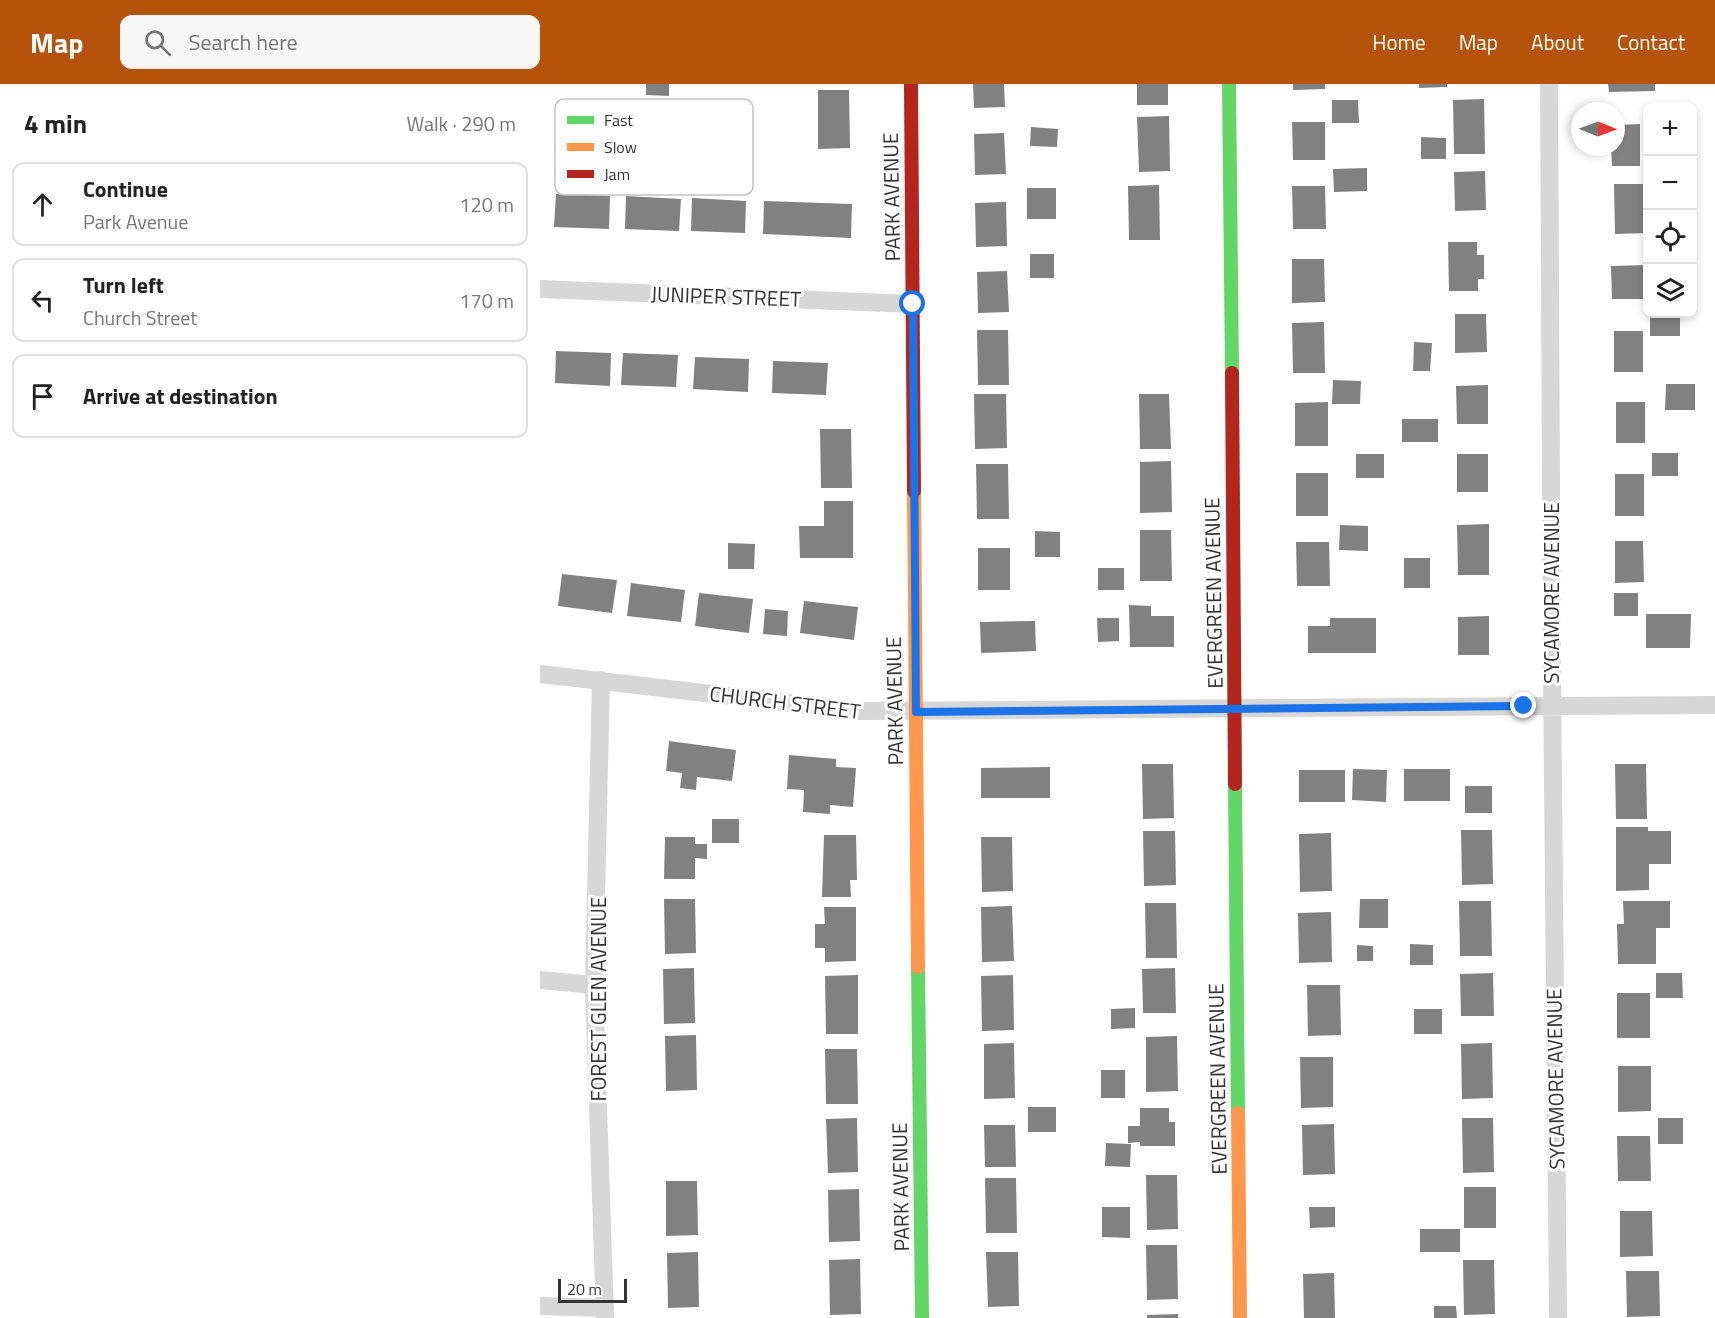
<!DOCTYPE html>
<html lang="en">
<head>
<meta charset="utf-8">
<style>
  body { margin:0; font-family:"Titillium Web",sans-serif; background:#f6f6f6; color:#222 }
  .controls { position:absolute; right:18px; top:18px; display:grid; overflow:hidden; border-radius:12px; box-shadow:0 3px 9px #0003 }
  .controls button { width:54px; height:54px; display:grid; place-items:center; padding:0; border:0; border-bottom:2px solid #e0e0e0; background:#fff; color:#222; font:30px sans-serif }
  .compass { position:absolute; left:1031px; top:18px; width:54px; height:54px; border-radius:50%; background:#fff; box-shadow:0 3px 9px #0003; rotate:91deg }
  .scale { position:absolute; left:18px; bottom:15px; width:69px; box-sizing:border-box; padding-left:6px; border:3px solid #333; border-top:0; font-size:16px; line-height:21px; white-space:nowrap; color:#333; -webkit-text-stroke:4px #fff; paint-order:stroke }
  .stop { position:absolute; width:18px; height:18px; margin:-14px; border:4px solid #1a73e8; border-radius:50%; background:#fff }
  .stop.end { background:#1a73e8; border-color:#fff; box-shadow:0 2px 6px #0008 }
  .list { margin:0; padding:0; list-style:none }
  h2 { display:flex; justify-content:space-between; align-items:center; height:78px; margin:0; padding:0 24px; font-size:26px }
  h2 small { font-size:20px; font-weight:400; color:#767676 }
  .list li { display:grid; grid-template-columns:39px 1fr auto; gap:18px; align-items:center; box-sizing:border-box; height:84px; margin:0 12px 12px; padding:0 12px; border:2px solid #e0e0e0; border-radius:12px }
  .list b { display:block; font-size:22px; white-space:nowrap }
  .list p { margin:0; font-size:20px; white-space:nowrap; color:#767676 }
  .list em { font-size:20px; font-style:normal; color:#767676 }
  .icon { flex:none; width:33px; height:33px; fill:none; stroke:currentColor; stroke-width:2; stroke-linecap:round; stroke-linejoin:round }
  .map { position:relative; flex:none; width:1175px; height:1234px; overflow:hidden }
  header { display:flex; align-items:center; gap:36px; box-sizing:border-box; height:84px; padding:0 30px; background:#b45309; color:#fff }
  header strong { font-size:28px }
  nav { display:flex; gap:33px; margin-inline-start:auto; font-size:21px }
  .search { width:420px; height:54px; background:#f6f6f6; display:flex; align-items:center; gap:15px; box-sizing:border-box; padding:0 21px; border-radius:12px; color:#767676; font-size:22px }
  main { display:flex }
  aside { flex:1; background:#fff }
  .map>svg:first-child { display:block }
  .building { fill:#818181 }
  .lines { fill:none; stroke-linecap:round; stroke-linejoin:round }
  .street { stroke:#d7d7d7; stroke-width:18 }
  .fast { stroke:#63d668; stroke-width:14 }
  .slow { stroke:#ff974d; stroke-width:14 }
  .jam { stroke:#b3261e; stroke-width:14 }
  .route { stroke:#1a73e8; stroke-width:8 }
  .labels { text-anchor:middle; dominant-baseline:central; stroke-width:6; stroke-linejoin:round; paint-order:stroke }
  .street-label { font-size:21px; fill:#333; stroke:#fff }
  .key { fill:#fff; stroke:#c2c2c2; stroke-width:1.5 }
  .key-label { font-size:16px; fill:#333 }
</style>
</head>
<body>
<header>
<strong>Map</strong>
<div class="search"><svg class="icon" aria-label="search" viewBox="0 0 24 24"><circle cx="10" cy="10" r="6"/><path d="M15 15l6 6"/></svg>Search here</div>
<nav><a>Home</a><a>Map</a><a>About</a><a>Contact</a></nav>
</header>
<main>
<aside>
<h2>4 min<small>Walk · 290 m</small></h2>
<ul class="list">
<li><svg class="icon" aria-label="ahead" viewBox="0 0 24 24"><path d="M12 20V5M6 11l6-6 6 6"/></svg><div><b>Continue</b><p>Park Avenue</p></div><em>120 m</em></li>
<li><svg class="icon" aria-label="left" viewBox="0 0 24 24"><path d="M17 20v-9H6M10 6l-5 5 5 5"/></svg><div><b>Turn left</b><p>Church Street</p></div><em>170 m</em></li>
<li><svg class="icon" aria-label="arrive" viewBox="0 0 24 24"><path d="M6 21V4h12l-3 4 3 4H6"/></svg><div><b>Arrive at destination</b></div></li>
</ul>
</aside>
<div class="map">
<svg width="1175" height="1234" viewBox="0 0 1175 1234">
  <rect width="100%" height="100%" fill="#fff"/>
  <!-- building -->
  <path class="building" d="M 106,0 L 129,0 L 129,12 L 106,11 Z
    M 433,0 L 464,0 L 465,23 L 434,24 Z
    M 597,0 L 628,0 L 628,21 L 597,21 Z
    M 753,0 L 785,0 L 785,5 L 753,6 Z
    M 879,0 L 907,0 L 907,3 L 879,4 Z
    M 1068,0 L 1115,0 L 1115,7 L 1069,8 Z
    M 278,6 L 309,6 L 310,64 L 278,65 Z
    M 944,15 L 945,70 L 914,70 L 913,16 Z
    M 792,16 L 818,16 L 819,39 L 792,39 Z
    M 629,32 L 630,87 L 599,88 L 597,33 Z
    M 752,38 L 785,38 L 785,76 L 753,76 Z
    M 1100,40 L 1100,82 L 1072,82 L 1071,63 L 1076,63 L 1076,41 Z
    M 491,43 L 518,45 L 517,63 L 490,62 Z
    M 464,49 L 466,90 L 435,91 L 434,50 Z
    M 881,53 L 906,54 L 906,75 L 881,75 Z
    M 827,84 L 827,107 L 794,108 L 793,85 Z
    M 945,87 L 946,126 L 915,127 L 914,88 Z
    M 1074,100 L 1108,100 L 1108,149 L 1075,150 Z
    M 619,101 L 620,156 L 589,156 L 588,102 Z
    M 752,102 L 785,102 L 786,145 L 753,145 Z
    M 487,104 L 516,104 L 516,135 L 487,135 Z
    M 16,110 L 70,112 L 69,145 L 14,143 Z
    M 86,112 L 141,115 L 139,147 L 85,145 Z
    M 152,114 L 206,117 L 205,149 L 151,147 Z
    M 224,117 L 312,120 L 311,154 L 223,150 Z
    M 466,118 L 467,162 L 436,163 L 435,119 Z
    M 908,158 L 937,158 L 937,171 L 944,171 L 944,195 L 938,195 L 938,207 L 909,207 Z
    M 490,170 L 514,170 L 514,194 L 490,194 Z
    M 752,175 L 784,175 L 785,218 L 752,219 Z
    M 1108,181 L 1108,215 L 1072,215 L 1071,182 Z
    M 467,187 L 469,228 L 438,229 L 437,188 Z
    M 915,230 L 946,230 L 947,268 L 915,269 Z
    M 1110,230 L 1140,230 L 1140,252 L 1110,252 Z
    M 784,238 L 785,289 L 753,289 L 752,239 Z
    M 437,246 L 468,246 L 469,301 L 438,301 Z
    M 1074,247 L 1103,247 L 1103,288 L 1074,288 Z
    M 874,258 L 892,259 L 890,287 L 873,287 Z
    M 16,267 L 71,269 L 70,302 L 15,299 Z
    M 83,269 L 138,271 L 136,303 L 81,301 Z
    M 155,273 L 209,275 L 208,308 L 153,305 Z
    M 233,277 L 288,279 L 286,311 L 232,309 Z
    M 793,296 L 821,297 L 820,320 L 792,320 Z
    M 1126,300 L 1155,300 L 1155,326 L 1125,326 Z
    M 948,301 L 948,340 L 917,340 L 916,302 Z
    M 434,310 L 466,310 L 467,364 L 435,365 Z
    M 599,310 L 629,310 L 631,365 L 600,365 Z
    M 788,318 L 788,362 L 755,362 L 755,319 Z
    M 1076,318 L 1105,318 L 1105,359 L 1076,359 Z
    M 862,335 L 898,335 L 898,358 L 862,358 Z
    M 280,345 L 311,345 L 312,404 L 281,404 Z
    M 1112,369 L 1138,369 L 1138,392 L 1112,392 Z
    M 816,370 L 844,370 L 844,394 L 816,394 Z
    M 917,370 L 948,370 L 948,408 L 917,408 Z
    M 631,377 L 632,428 L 600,429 L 600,378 Z
    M 436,380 L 468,380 L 469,435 L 437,435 Z
    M 756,389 L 788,389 L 788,432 L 756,432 Z
    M 1075,390 L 1104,390 L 1104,432 L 1075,432 Z
    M 284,417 L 313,417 L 313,474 L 260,474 L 259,442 L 284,442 Z
    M 949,440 L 949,491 L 918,491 L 917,441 Z
    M 800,441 L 828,442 L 828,467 L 799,466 Z
    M 600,446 L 631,446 L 632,497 L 600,497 Z
    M 495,447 L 520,448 L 520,473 L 495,473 Z
    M 1075,457 L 1103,457 L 1104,498 L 1075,499 Z
    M 756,458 L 789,458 L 790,502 L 757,502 Z
    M 188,459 L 215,460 L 214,485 L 188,485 Z
    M 438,464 L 470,464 L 470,506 L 438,506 Z
    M 864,474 L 890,474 L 890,504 L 864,504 Z
    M 558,484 L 584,484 L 584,506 L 558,506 Z
    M 22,490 L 77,496 L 72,529 L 18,522 Z
    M 91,499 L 145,506 L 141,538 L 87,532 Z
    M 159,509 L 213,515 L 209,549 L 155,542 Z
    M 1074,509 L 1098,509 L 1098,532 L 1074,532 Z
    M 264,517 L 318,523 L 314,556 L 260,549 Z
    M 589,521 L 611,522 L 611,532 L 634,532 L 634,563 L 590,563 Z
    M 225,525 L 248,527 L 247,552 L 223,550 Z
    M 1106,530 L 1151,530 L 1150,564 L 1106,564 Z
    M 949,532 L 949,571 L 918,571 L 918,533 Z
    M 557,534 L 579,534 L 579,557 L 558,558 Z
    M 790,534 L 836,534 L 836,569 L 768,569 L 768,542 L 790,542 Z
    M 495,537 L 496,567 L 441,569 L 440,538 Z
    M 129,657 L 196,666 L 192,697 L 157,693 L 156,706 L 140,704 L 142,689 L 126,687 Z
    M 249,671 L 296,675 L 296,683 L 316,684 L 313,723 L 290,721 L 290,730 L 263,728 L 264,706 L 247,705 Z
    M 602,680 L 633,680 L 634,734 L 603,735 Z
    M 1075,680 L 1106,680 L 1107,735 L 1076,735 Z
    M 510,683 L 510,714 L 441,714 L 441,684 Z
    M 813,685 L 847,686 L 846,718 L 812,716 Z
    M 864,685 L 910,685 L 910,717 L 864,717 Z
    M 759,686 L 805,686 L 805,718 L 759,718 Z
    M 925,702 L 952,702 L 952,729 L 925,729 Z
    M 172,735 L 199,735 L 199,759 L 172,759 Z
    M 1076,743 L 1108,743 L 1108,747 L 1131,747 L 1131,780 L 1109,780 L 1109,806 L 1076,807 Z
    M 921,746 L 952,746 L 953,800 L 922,801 Z
    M 603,747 L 635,747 L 636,801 L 604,802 Z
    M 791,749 L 792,807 L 760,808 L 759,750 Z
    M 284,751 L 316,751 L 317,796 L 310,796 L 311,813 L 282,813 Z
    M 125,753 L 155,753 L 155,760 L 167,760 L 167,775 L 155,774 L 155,795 L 124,795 Z
    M 441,753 L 472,753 L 473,807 L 442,808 Z
    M 124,815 L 155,815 L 156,869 L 125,870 Z
    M 820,815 L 848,815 L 848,844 L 819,844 Z
    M 919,817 L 951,817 L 952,872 L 920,872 Z
    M 1083,817 L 1130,817 L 1130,844 L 1116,844 L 1116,880 L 1078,880 L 1077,840 L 1084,840 Z
    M 605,819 L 636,819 L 637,874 L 606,874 Z
    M 472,822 L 474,877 L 442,878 L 441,823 Z
    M 284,823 L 316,823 L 316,877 L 285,878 L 285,864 L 275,864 L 275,840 L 285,840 Z
    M 791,828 L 792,878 L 759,879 L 758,829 Z
    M 870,860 L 893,861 L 893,881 L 870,881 Z
    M 817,861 L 833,862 L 833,877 L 817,877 Z
    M 154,884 L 155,939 L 124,940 L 123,885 Z
    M 635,884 L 636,929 L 603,929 L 602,885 Z
    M 953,889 L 954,932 L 921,932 L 920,890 Z
    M 1116,889 L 1142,889 L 1143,914 L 1116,914 Z
    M 318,891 L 318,950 L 286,950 L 285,892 Z
    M 473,891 L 474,946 L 442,947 L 441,892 Z
    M 767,901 L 800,901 L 801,951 L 768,952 Z
    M 1077,909 L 1110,909 L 1110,954 L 1077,954 Z
    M 595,924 L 595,944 L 571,945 L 571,925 Z
    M 874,925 L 902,925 L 902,950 L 874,950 Z
    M 156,951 L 157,1006 L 126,1007 L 125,952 Z
    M 637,952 L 638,1007 L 606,1008 L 606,953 Z
    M 474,959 L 475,1014 L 444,1015 L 444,960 Z
    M 952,959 L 953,1014 L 922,1015 L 921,960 Z
    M 285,965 L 317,965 L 318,1020 L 286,1020 Z
    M 760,973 L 793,973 L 793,1023 L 761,1024 Z
    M 1078,982 L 1111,982 L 1111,1027 L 1078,1028 Z
    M 561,986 L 585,986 L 585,1014 L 561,1014 Z
    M 488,1023 L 516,1023 L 516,1048 L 488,1048 Z
    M 600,1024 L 629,1024 L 629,1038 L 635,1038 L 635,1062 L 600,1062 L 600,1058 L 588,1059 L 588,1042 L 600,1042 Z
    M 317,1034 L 318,1088 L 288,1089 L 286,1035 Z
    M 922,1034 L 953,1034 L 954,1088 L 923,1089 Z
    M 1118,1034 L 1143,1034 L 1143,1060 L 1118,1060 Z
    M 794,1040 L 795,1090 L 763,1091 L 762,1041 Z
    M 444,1041 L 475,1041 L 476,1083 L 445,1083 Z
    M 1077,1052 L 1110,1052 L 1111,1097 L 1078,1097 Z
    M 566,1059 L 591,1060 L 590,1083 L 565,1082 Z
    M 606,1091 L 637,1091 L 638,1145 L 607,1146 Z
    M 445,1094 L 476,1094 L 477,1149 L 446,1149 Z
    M 126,1097 L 157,1097 L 158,1151 L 126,1152 Z
    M 924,1103 L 956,1103 L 956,1144 L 924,1144 Z
    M 319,1105 L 320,1157 L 289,1158 L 288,1106 Z
    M 562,1123 L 590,1123 L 590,1154 L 562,1153 Z
    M 769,1123 L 795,1123 L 795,1143 L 770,1144 Z
    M 1080,1127 L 1112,1127 L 1113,1172 L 1080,1173 Z
    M 880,1145 L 920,1145 L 920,1168 L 880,1168 Z
    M 606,1161 L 637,1161 L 638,1215 L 607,1216 Z
    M 158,1168 L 159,1223 L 128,1224 L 127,1169 Z
    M 446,1168 L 478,1168 L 479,1222 L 448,1223 Z
    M 320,1175 L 321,1230 L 290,1231 L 289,1176 Z
    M 923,1176 L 954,1176 L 955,1230 L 924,1231 Z
    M 1086,1187 L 1119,1187 L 1120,1232 L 1087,1233 Z
    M 794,1189 L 795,1234 L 764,1234 L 763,1190 Z
    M 894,1222 L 916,1222 L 917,1234 L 894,1234 Z
    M 638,1230 L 638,1234 L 607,1234 L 607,1231 Z"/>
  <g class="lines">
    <!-- street -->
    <path class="street" d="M 1009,0 L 1012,593 L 1018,1234
      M 0,205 L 373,220
      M 0,590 L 318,627 L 1175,621
      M 61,596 L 54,901 L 65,1234
      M 0,896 L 54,901
      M 0,1222 L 65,1224"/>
    <!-- fast -->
    <path class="fast" d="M 689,0 L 692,289
      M 695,700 L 698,1029
      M 378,883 L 382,1234"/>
    <!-- slow -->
    <path class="slow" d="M 374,407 L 378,883
      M 698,1029 L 700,1234"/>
    <!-- jam -->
    <path class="jam" d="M 371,0 L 374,407
      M 692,289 L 695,700"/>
  </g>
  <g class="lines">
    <!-- route -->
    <path class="route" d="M 373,220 L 376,628 L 984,622"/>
  </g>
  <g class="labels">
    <!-- street labels -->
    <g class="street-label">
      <text transform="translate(351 113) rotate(-91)">PARK AVENUE</text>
      <text transform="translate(186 212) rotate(2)">JUNIPER STREET</text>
      <text transform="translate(673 509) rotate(-91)">EVERGREEN AVENUE</text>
      <text transform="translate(1011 509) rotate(-90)">SYCAMORE AVENUE</text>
      <text transform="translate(354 617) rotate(-91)">PARK AVENUE</text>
      <text transform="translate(245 618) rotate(7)">CHURCH STREET</text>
      <text transform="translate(58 915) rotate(-90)">FOREST GLEN AVENUE</text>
      <text transform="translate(677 995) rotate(-91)">EVERGREEN AVENUE</text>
      <text transform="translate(1015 995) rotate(-91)">SYCAMORE AVENUE</text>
      <text transform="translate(360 1103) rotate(-91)">PARK AVENUE</text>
    </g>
  </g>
  <!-- legend -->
  <rect x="15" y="15" width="198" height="96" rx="9" class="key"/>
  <rect x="27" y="32" width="27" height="8" fill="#63d668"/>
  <rect x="27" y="59" width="27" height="8" fill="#ff974d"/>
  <rect x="27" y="86" width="27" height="8" fill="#b3261e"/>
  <g class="key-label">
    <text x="64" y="42">Fast</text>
    <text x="64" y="69">Slow</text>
    <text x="64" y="96">Jam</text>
  </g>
</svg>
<div class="controls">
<button>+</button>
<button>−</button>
<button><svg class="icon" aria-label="locate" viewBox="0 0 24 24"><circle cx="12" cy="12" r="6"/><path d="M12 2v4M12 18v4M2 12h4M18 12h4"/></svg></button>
<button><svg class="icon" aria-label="layers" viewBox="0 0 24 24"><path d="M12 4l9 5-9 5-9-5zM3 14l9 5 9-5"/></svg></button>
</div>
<svg class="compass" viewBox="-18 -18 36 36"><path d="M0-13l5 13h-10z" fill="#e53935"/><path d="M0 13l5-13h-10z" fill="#767676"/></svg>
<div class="scale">20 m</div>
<div class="stop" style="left:373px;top:220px"></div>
<div class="stop end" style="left:984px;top:622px"></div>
</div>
</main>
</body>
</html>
